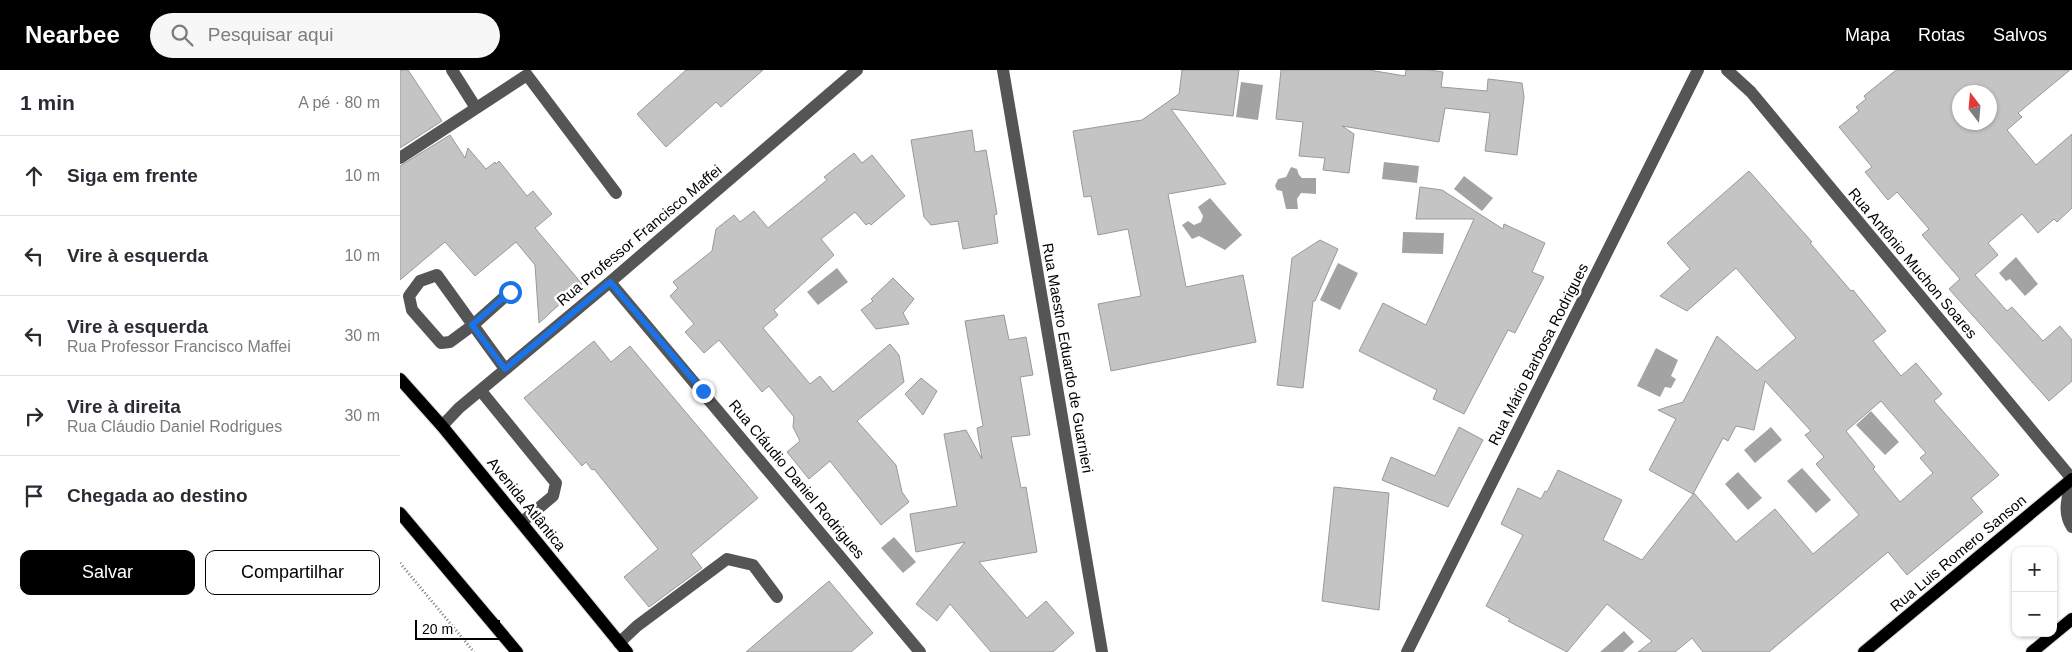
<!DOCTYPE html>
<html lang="pt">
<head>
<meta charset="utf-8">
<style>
  body { margin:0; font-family:Arial,sans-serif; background:#f7f7f7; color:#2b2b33 }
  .controls { position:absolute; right:15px; bottom:15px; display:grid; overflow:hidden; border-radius:10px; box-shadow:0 1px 4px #0004 }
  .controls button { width:45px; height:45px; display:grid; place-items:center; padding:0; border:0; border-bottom:1px solid #e1e1e2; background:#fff; color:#2b2b33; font:25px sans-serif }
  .compass { position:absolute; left:1552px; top:15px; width:45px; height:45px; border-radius:50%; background:#fff; box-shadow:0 1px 4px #0004; rotate:344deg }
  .scale { position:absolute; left:15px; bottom:12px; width:85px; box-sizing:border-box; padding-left:5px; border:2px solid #000; border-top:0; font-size:14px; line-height:18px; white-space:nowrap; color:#000; -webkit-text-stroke:4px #fff; paint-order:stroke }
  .stop { position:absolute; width:15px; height:15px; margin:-11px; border:4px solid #1a73e8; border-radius:50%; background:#fff }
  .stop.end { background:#1a73e8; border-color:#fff; box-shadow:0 1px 5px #0008 }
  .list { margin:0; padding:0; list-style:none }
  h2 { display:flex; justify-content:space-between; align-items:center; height:65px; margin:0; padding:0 20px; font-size:21px }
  h2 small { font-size:16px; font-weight:400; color:#7c7c81 }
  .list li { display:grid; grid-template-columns:32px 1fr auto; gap:15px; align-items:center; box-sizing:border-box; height:80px; padding:0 20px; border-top:1px solid #e1e1e2 }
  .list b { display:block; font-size:19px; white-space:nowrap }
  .list p { margin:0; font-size:16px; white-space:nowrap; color:#7c7c81 }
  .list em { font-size:16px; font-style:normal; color:#7c7c81 }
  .actions { display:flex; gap:10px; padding:15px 20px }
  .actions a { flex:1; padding:11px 0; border:1px solid #000; border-radius:10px; text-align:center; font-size:18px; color:#000 }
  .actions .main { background:#000; color:#fff }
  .icon { flex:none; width:28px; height:28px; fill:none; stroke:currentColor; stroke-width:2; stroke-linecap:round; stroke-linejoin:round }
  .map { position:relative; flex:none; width:1672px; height:582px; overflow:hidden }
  header { display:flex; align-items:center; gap:30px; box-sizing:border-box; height:70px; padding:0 25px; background:#000; color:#fff }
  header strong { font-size:24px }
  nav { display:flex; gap:28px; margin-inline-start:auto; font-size:18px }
  .search { width:350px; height:45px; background:#f7f7f7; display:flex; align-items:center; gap:12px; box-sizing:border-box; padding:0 18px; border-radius:28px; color:#7c7c81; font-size:19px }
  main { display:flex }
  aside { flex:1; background:#fff }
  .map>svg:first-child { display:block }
  .water { fill:#a3a3a3 }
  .building { fill:#c4c4c4; stroke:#999; fill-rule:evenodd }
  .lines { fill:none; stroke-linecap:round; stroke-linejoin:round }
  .major-casing { stroke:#dbdbdb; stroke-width:14 }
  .path { stroke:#777; stroke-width:3; stroke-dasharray:1 2.5; stroke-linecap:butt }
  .minor { stroke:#555; stroke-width:12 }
  .major { stroke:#000; stroke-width:12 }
  .route { stroke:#1a73e8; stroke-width:6 }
  .labels { text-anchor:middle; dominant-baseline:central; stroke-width:5; stroke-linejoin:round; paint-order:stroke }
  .street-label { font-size:15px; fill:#000; stroke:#fff }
</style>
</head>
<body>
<header>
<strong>Nearbee</strong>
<div class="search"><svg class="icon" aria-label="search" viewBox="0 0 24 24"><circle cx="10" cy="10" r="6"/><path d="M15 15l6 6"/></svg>Pesquisar aqui</div>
<nav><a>Mapa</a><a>Rotas</a><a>Salvos</a></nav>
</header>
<main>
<aside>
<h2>1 min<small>A pé · 80 m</small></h2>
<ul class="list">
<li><svg class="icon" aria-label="ahead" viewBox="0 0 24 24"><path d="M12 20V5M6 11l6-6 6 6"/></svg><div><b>Siga em frente</b></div><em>10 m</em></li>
<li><svg class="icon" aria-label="left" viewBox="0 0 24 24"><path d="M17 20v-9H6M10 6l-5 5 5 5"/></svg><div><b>Vire à esquerda</b></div><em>10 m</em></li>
<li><svg class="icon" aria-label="left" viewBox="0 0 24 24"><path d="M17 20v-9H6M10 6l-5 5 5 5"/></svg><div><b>Vire à esquerda</b><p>Rua Professor Francisco Maffei</p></div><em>30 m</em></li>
<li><svg class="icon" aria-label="right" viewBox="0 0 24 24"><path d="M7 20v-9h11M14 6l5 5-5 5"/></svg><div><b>Vire à direita</b><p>Rua Cláudio Daniel Rodrigues</p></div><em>30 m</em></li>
<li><svg class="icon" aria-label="arrive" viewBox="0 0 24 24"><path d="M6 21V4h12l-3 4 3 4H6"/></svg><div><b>Chegada ao destino</b></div></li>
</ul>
<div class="actions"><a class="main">Salvar</a><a>Compartilhar</a></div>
</aside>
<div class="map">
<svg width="1672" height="582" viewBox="0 0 1672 582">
  <rect width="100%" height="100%" fill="#fff"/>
  <!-- water -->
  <path class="water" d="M 841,12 L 863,15 L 858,50 L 836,47 Z
    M 984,92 L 1019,96 L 1017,113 L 982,109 Z
    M 891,97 L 897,99 L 899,105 L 902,108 L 916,108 L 916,124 L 901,123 L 897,129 L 898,139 L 886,139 L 882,121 L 877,120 L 875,116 L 878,109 L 886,107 Z
    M 1064,106 L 1093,128 L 1082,141 L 1054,119 Z
    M 810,128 L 842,165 L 825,180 L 799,166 L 792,169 L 782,155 L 788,151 L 794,155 L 801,152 L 803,146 L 798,137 Z
    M 1003,162 L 1044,163 L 1043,184 L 1002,183 Z
    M 1616,187 L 1638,214 L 1625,226 L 1610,209 L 1606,211 L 1599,203 Z
    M 938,193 L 958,203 L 940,240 L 920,230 Z
    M 437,198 L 448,212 L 418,235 L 407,222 Z
    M 1256,278 L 1278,290 L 1271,306 L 1276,309 L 1271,318 L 1265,317 L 1260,327 L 1237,316 Z
    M 1471,341 L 1499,372 L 1485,385 L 1456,355 Z
    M 1371,357 L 1382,370 L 1355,393 L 1344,380 Z
    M 1402,398 L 1431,430 L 1416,443 L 1387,411 Z
    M 1338,402 L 1362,428 L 1348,440 L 1325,414 Z
    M 494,467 L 516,492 L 503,503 L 481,478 Z
    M 1224,561 L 1234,572 L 1223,582 L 1200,582 Z"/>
  <!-- building -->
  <path class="building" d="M 0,0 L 8,0 L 42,51 L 0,78 Z
    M 286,0 L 363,0 L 321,37 L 316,32 L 266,77 L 237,44 Z
    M 782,0 L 839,0 L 833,46 L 771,39 L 826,114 L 768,124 L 786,217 L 843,205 L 856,272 L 711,301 L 698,234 L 741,226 L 728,159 L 698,165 L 691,126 L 684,127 L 673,61 L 742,50 L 779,24 Z
    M 881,0 L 969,0 L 1005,6 L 1006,0 L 1029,0 L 1043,2 L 1041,17 L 1087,21 L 1088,9 L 1122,13 L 1124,27 L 1117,85 L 1085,81 L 1090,43 L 1045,38 L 1039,72 L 942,56 L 954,64 L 949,103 L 923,100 L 925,88 L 899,86 L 903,52 L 876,49 Z
    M 1496,0 L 1670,0 L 1618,43 L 1622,47 L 1607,60 L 1636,95 L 1672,64 L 1672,138 L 1657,152 L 1654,149 L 1638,163 L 1622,144 L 1588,173 L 1598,185 L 1575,205 L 1607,241 L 1612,237 L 1643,271 L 1660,256 L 1672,270 L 1672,311 L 1649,331 L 1549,219 L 1560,209 L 1522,165 L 1529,159 L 1497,122 L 1488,130 L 1465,102 L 1472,97 L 1439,57 L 1459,41 L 1456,37 L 1466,29 L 1464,26 ZM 1560,22 L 1590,22 L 1590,52 L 1560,52 Z
    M 572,60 L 575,82 L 586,80 L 597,144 L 594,145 L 598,173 L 563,179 L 558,151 L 531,155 L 524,147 L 511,70 Z
    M 50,65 L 65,88 L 68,78 L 86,99 L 95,92 L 96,94 L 99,91 L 127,126 L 133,121 L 152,144 L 135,158 L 182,214 L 139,253 L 135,195 L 116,172 L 75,206 L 45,172 L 0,210 L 0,96 Z
    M 454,83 L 462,93 L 472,85 L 505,126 L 471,155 L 469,153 L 466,155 L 455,142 L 421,169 L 434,185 L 374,240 L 378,245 L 363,258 L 410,314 L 420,306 L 433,322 L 490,274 L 499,285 L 504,312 L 457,351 L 496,395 L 502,422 L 509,432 L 481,455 L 430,391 L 409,409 L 387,382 L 400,371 L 393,357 L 394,347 L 369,316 L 362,322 L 319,270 L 304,283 L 285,262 L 294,254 L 270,226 L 278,218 L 273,212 L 312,181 L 316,159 L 334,145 L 340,152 L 354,141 L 368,158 L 427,110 L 424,107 Z
    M 1349,101 L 1412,172 L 1410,173 L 1451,221 L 1453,220 L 1486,261 L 1473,271 L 1501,306 L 1516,293 L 1542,324 L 1534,331 L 1599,405 L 1571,428 L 1583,442 L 1507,505 L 1488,482 L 1369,582 L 1303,582 L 1292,568 L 1275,582 L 1238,582 L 1252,571 L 1207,534 L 1167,582 L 1108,551 L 1110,549 L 1086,536 L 1123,465 L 1101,454 L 1118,418 L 1141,429 L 1145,421 L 1147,422 L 1158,400 L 1222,430 L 1203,470 L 1242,490 L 1294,423 L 1336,472 L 1375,439 L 1413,484 L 1459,445 L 1416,394 L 1424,387 L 1405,365 L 1411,361 L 1365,311 L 1354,360 L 1336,356 L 1328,371 L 1323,368 L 1293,424 L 1249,400 L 1276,349 L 1258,340 L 1283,332 L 1317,266 L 1357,301 L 1396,268 L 1336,198 L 1287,241 L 1260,226 L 1290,199 L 1267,173 ZM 1481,331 L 1526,383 L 1520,388 L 1533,403 L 1500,432 L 1473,399 L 1475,397 L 1446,361 Z
    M 1020,117 L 1042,120 L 1103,159 L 1104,154 L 1145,173 L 1132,202 L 1144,207 L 1115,263 L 1108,260 L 1064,344 L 1033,329 L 1037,320 L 959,281 L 983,233 L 1026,255 L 1074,149 L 1016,149 Z
    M 920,170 L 938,179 L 915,231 L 913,231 L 903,318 L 877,315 L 892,188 Z
    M 493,208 L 514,229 L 503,243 L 509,254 L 476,259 L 461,240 L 473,231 L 471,229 Z
    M 604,245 L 609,270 L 626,267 L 633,305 L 620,307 L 630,365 L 611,367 L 621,418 L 626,417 L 637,482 L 579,492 L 627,548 L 646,531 L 674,563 L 653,582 L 591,582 L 550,534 L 537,551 L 516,534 L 565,472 L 516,482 L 510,444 L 557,436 L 544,364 L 566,360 L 582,389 L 577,358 L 583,356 L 565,251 Z
    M 194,271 L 211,292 L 230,276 L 358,428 L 291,484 L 302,498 L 249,537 L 224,507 L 258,479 L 194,399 L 192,400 L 186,392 L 182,396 L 124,328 Z
    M 521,308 L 537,321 L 523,345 L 505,324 Z
    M 1059,357 L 1083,370 L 1048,437 L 982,410 L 991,387 L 1035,406 Z
    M 934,417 L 989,423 L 979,540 L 922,531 Z
    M 429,511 L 473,563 L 451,582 L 346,582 Z"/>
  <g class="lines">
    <!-- major casing -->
    <g class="major-casing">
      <path id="major" d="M 0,309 L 42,356 L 227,582
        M 0,443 L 117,582
        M 1464,582 L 1672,409
        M 1632,582 L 1672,549"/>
    </g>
    <!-- path -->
    <path class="path" d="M 0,493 L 74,582"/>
    <!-- minor -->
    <path class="minor" d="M 52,0 L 76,38
      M 603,0 L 702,582
      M 1327,0 L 1351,22 L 1672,409
      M 0,88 L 127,5 L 216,123
      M 37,205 L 73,255 L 50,272 L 41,273 L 12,240 L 9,226 L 20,211 Z
      M 210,212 L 520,582
      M 105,299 L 73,255 L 110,222
      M 81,321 L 156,413 L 153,426 L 122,452
      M 42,356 L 59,338 L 210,212 L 457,0
      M 1672,410 C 1668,426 1662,442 1672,457
      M 219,573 L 237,556 L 327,489 L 353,495 L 377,527
      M 1007,582 L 1298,0"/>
    <!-- major -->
    <use href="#major" class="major"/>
  </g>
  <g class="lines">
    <!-- route -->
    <path class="route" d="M 110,222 L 72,255 L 105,299 L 210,212 L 303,321"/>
  </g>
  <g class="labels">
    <!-- street labels -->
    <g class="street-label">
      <text transform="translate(239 165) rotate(-40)">Rua Professor Francisco Maffei</text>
      <text transform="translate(1513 193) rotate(50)">Rua Antônio Muchon Soares</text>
      <text transform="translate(1138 284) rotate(-63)">Rua Mário Barbosa Rodrigues</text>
      <text transform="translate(668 288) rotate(80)">Rua Maestro Eduardo de Guarnieri</text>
      <text transform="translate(397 409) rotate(50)">Rua Cláudio Daniel Rodrigues</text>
      <text transform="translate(127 434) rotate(51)">Avenida Atlântica</text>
      <text transform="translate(1558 483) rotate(-40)">Rua Luis Romero Sanson</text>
    </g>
  </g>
</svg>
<div class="controls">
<button>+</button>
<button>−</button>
</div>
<svg class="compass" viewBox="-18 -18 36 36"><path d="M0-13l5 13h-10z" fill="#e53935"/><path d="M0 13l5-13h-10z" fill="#7c7c81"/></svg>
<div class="scale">20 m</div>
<div class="stop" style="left:110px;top:222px"></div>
<div class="stop end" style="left:303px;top:321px"></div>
</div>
</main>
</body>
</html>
